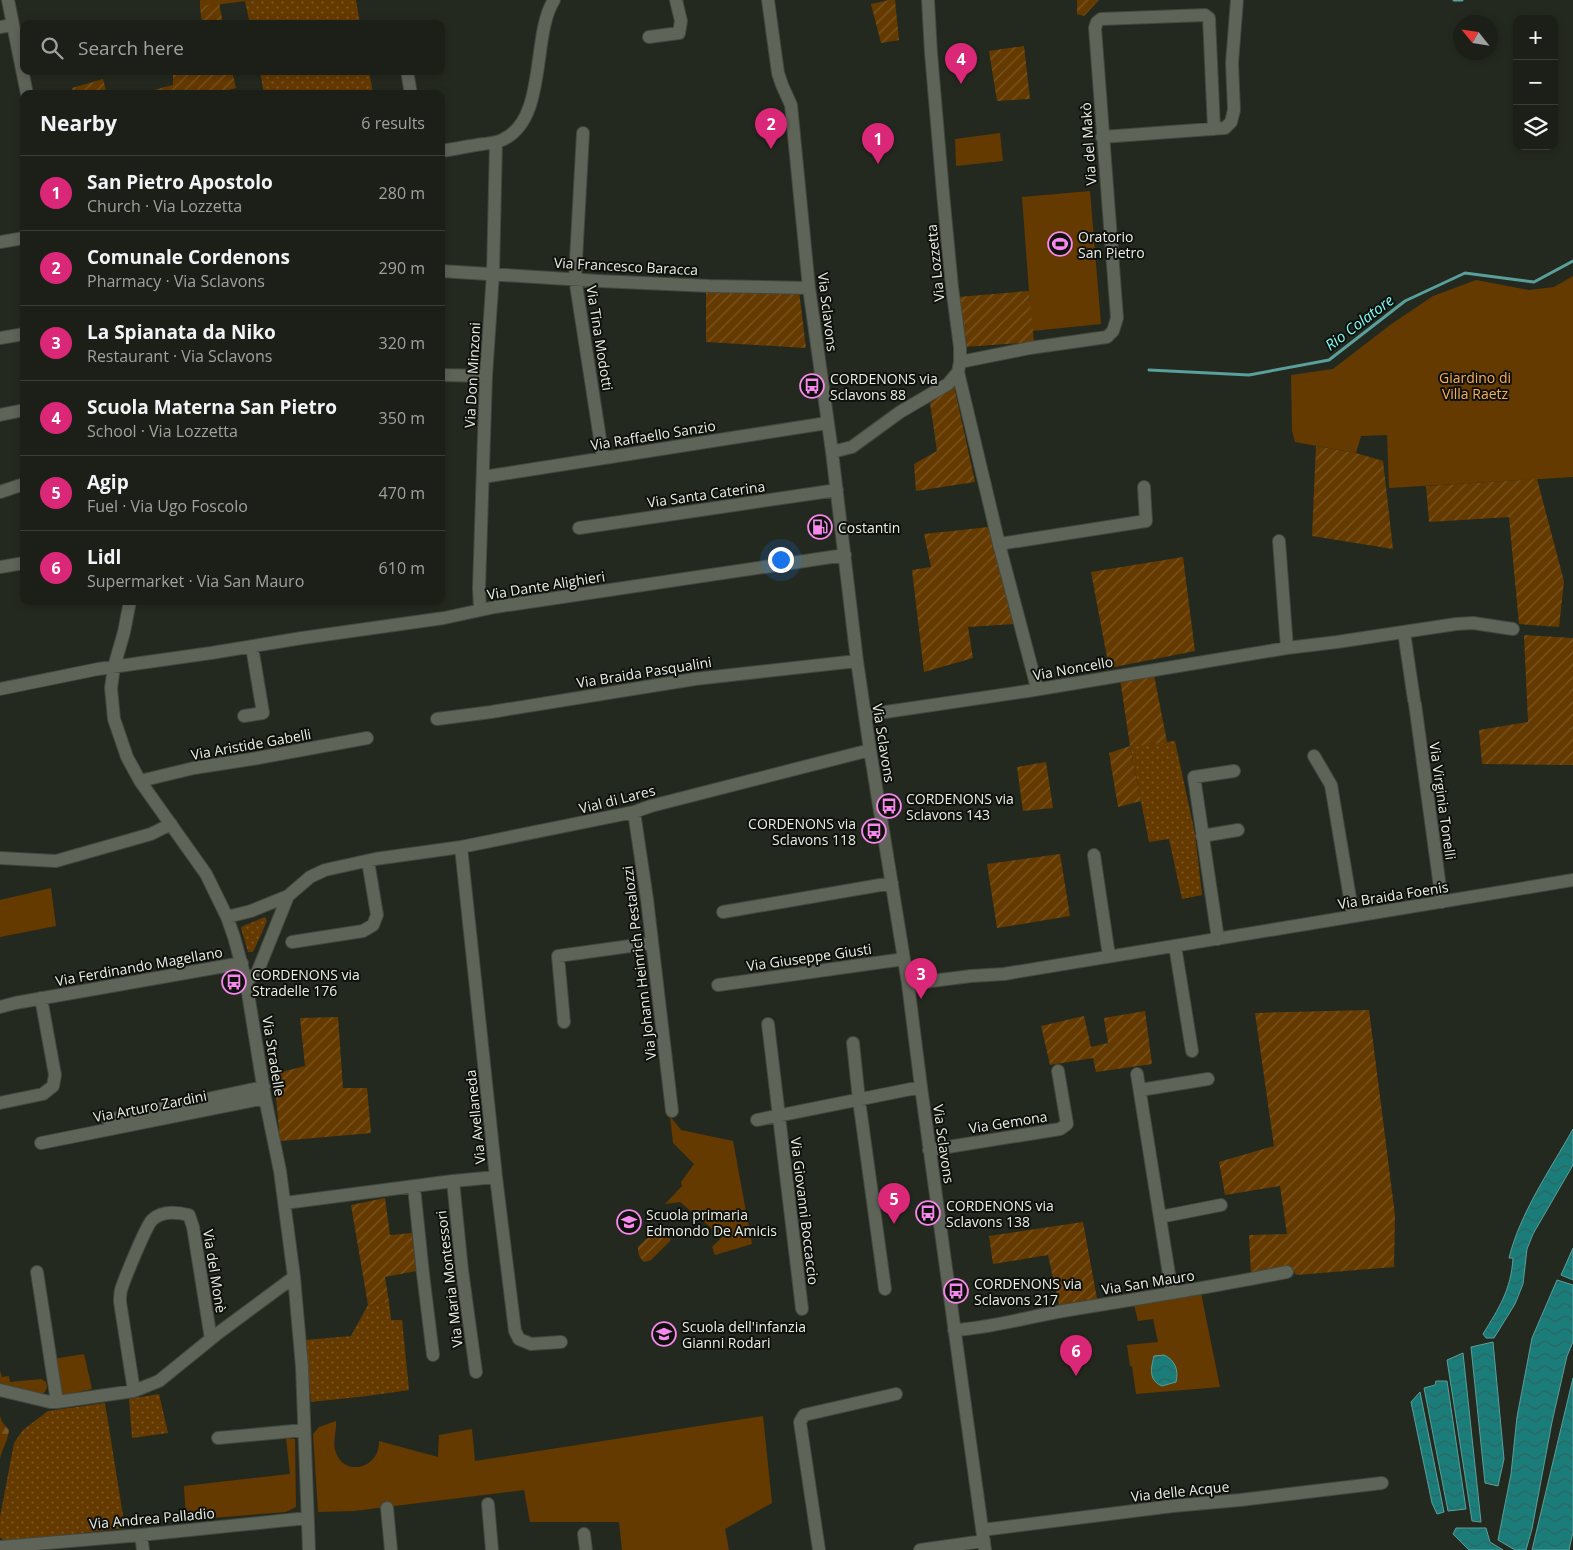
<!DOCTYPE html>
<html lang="en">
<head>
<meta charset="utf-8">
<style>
  body { margin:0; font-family:"Open Sans",sans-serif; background:#242720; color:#f1f3f6 }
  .controls { position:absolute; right:15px; top:15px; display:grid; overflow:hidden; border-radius:10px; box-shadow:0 2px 8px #0003 }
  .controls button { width:45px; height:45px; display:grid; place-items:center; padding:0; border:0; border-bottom:1px solid #393d36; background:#1b1f17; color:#f1f3f6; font:25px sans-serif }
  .compass { position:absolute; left:1453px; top:15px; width:45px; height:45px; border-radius:50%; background:#1b1f17; box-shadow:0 2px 8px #0003; rotate:300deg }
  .you { position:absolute; left:780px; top:559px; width:18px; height:18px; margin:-12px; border:4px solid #fff; border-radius:50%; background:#1a73e8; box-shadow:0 0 0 8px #1a73e833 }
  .badge { display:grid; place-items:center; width:32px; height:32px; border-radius:50%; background:#db2777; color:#fff; font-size:16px; font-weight:700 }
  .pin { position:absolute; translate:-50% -41px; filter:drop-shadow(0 1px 2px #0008) }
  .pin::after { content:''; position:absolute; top:26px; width:18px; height:15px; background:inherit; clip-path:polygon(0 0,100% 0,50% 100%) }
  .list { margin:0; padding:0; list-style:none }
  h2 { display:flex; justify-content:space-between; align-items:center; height:65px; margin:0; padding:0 20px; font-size:21px }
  h2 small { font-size:16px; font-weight:400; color:#a0a2a1 }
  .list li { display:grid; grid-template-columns:32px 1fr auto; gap:15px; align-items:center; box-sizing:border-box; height:75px; padding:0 20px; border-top:1px solid #393d36 }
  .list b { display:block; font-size:19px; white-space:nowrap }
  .list p { margin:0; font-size:16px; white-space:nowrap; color:#a0a2a1 }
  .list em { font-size:16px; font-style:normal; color:#a0a2a1 }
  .icon { flex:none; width:28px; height:28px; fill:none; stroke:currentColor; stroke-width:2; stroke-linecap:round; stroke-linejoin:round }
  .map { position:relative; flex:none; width:1573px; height:1550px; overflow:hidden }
  .search { position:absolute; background:#1b1f17; box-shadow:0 2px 8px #0003; left:20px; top:20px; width:425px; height:55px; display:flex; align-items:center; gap:12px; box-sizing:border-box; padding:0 18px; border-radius:10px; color:#a0a2a1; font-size:19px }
  .panel { position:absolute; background:#1b1f17; box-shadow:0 2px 8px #0003; left:20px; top:90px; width:425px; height:515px; border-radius:10px }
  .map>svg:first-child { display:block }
  .grass { fill:url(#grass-dots) }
  .forest { fill:url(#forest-firs) }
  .park { fill:#653a00 }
  .garden { fill:url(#garden-furrows) }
  .water { fill:url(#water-waves); stroke:#599f9b }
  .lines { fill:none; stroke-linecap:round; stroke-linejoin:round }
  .stream { stroke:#599f9b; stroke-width:3 }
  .minor-casing { stroke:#43473e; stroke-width:14 }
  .minor { stroke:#5e6458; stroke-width:12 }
  .labels { text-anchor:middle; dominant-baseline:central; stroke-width:4; stroke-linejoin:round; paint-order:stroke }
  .street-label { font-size:14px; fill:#ebeee7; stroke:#0f110d }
  .poi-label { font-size:14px; fill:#ebeee7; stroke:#0f110d; text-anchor:start }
  .park-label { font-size:14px; fill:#fcad57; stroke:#0f110d }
  .water-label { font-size:15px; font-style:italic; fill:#81faf5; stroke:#0f110d }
</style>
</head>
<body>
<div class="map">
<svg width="1573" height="1550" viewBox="0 0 1573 1550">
  <defs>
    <pattern id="grass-dots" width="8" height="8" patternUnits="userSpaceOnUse" patternTransform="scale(1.25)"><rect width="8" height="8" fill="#653a00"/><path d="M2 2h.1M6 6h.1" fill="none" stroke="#7b5725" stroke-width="1.8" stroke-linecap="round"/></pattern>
    <pattern id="forest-firs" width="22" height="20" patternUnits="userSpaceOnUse" patternTransform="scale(1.25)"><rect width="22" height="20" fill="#653a00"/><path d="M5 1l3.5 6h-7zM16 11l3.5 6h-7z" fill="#7b5725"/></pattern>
    <pattern id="garden-furrows" width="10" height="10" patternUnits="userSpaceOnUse" patternTransform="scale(1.25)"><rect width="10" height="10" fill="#653a00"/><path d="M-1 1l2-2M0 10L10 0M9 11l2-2" fill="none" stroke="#7b5725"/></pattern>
    <pattern id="water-waves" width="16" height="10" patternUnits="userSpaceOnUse" patternTransform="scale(1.25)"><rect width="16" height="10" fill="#1a7d7a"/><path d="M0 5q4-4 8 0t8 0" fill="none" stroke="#2e6562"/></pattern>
  </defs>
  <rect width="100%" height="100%" fill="#24291f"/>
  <!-- grass -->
  <path class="grass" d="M 253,0 L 356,0 L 360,24 L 250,24 L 245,1 Z
    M 260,71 L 369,71 L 373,93 L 294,94 L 293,91 L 278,94 L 264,94 Z
    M 1175,741 L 1195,834 L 1202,895 L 1182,899 L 1169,839 L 1149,842 L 1130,746 Z
    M 265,917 L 267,921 L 254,950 L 252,952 L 248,952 L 241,928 L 243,926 Z
    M 389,1302 L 391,1320 L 402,1320 L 409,1390 L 367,1396 L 311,1402 L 305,1340 L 351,1336 L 368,1305 Z
    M 159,1394 L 168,1433 L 132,1438 L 129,1399 Z
    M 105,1403 L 125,1528 L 13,1541 L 3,1540 L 0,1537 L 0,1517 L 14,1443 L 23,1430 L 48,1411 Z"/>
  <!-- forest -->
  <path class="forest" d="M 0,1416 L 2,1422 L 9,1430 C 8,1440 2,1449 0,1459 Z"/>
  <!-- park -->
  <path class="park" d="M 200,0 L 253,0 L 200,7 Z
    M 1000,133 L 1003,161 L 956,166 L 955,139 Z
    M 1090,191 L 1101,324 L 1032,331 L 1022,197 Z
    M 1573,276 L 1573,477 L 1389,488 L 1387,435 L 1361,436 L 1356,453 L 1295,442 L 1292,431 L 1291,375 L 1333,369 L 1390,325 L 1433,296 L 1476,280 L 1529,290 L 1554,287 Z
    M 51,888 L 56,926 L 0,937 L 0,900 Z
    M 670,1116 L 681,1130 L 733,1141 L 752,1244 L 715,1255 L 712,1247 L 722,1237 L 680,1202 L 665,1204 L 682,1186 L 681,1182 L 694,1164 L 673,1143 Z
    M 1201,1293 L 1220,1387 L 1136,1394 L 1132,1366 L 1130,1366 L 1127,1345 L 1158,1342 L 1153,1319 L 1138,1321 L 1134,1305 Z
    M 84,1354 L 92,1389 L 63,1395 L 60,1393 L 53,1359 Z
    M 0,1370 L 2,1377 L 9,1376 L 10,1382 L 41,1379 L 46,1382 L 47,1387 L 45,1392 L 40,1395 L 0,1383 Z
    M 763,1416 L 772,1503 L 725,1529 L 729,1550 L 622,1550 L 619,1522 L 530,1522 L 524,1490 L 354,1511 L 318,1512 L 313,1434 L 319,1427 L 336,1421 C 337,1433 331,1443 337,1455 C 347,1477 380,1467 379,1441 L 438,1457 L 439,1435 L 472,1429 L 475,1461 Z
    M 286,1438 L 295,1439 L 296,1507 L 286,1512 L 186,1520 L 184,1486 L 290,1474 Z"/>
  <!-- garden -->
  <path class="garden" d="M 889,0 L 895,0 L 899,40 L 881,43 L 871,4 Z
    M 1077,0 L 1099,0 L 1084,16 L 1077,14 Z
    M 219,2 L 223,24 L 202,24 L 200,7 Z
    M 1024,46 L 1030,99 L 997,101 L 989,51 Z
    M 173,71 L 232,71 L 236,88 L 213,94 L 138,94 L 173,85 Z
    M 103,79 L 107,94 L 73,94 L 72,88 Z
    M 706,289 L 799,291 L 806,348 L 706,342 Z
    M 1029,291 L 1034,342 L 963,347 L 958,297 Z
    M 954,386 L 975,482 L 916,491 L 914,464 L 937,451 L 930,403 Z
    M 1316,446 L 1356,453 L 1383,461 L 1393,549 L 1312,536 Z
    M 1537,479 L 1564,581 L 1559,627 L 1519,624 L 1509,517 L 1429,522 L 1426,486 Z
    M 989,527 L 1014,624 L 968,627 L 973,658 L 924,672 L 912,570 L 931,567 L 924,534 Z
    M 1183,557 L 1195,651 L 1109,668 L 1091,572 Z
    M 1524,635 L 1573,638 L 1573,765 L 1482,764 L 1479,730 L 1528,722 Z
    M 1154,675 L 1167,742 L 1130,747 L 1141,801 L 1118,807 L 1109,753 L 1130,746 L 1120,679 Z
    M 1046,762 L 1053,808 L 1023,811 L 1017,767 Z
    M 1060,854 L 1070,916 L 997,928 L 987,864 Z
    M 1369,1010 L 1395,1215 L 1394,1267 L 1296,1275 L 1290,1266 L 1251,1275 L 1249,1235 L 1287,1234 L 1280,1186 L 1225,1195 L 1219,1162 L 1274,1146 L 1255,1013 Z
    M 1145,1011 L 1152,1064 L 1096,1072 L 1093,1058 L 1050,1065 L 1041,1026 L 1084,1016 L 1091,1047 L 1108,1043 L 1104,1018 Z
    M 338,1017 L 343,1088 L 367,1088 L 371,1133 L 280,1141 L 274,1074 L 305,1066 L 300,1018 Z
    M 385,1198 L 390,1235 L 412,1233 L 416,1271 L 385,1277 L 389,1302 L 368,1305 L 351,1205 Z
    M 1083,1222 L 1097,1299 L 1059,1305 L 1048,1255 L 993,1264 L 989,1236 Z
    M 660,1225 C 669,1227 674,1231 670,1241 L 651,1260 L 644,1262 C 639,1257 638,1254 638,1247 L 653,1232 L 652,1231 Z"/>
  <!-- water -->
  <path class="water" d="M 1573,1129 L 1573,1165 L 1533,1234 L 1527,1249 L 1523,1284 L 1515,1304 L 1494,1338 L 1486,1338 L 1483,1334 C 1499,1308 1511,1290 1513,1258 L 1509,1258 C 1520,1213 1550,1170 1573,1129 Z
    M 1573,1248 L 1573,1280 L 1561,1275 Z
    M 1557,1280 L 1573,1285 L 1573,1342 L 1567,1356 L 1552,1422 L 1532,1529 L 1526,1550 L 1515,1550 L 1498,1540 L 1511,1474 L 1517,1417 L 1532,1338 Z
    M 1493,1342 L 1504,1459 L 1498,1486 L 1485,1483 L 1471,1347 Z
    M 1463,1353 L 1481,1522 L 1472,1521 L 1447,1360 Z
    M 1164,1355 C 1175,1360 1179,1370 1176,1382 L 1162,1386 C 1148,1380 1151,1368 1154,1356 Z
    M 1573,1378 L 1573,1532 L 1569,1550 L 1532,1550 Z
    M 1436,1381 L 1447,1381 L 1466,1509 L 1448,1511 L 1424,1388 L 1435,1385 Z
    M 1420,1392 L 1444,1512 L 1437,1514 L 1432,1503 L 1411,1402 Z
    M 1456,1528 L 1486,1528 L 1490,1542 L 1503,1550 L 1469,1550 L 1453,1534 Z"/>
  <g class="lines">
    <!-- stream -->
    <path class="stream" d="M 1454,0 L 1462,0
      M 1149,370 L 1249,375 L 1329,360 L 1405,301 L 1465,273 L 1534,282 L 1573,261"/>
    <!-- minor casing -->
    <g class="minor-casing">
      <path id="minor" d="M 8,0 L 27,94
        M 768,0 L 778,73 L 782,85 L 791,105 L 809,288 L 832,452 L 857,661 L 870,750 L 908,984 L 921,1087 L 985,1550
        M 0,27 L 12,25
        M 649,37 L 679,33 L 681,21 L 676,0
        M 407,71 L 411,94
        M 583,133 L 575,278 L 603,458
        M 1102,137 L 1225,128 L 1231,122 L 1234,110 L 1232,63 L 1237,0
        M 441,151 C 455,149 469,146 483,144 C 489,143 496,143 502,140 C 548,120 531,36 554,0
        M 0,242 L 24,238
        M 441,271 L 599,281 L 710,286 L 809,288
        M 0,338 L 24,334
        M 960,362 L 1030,348 L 1107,337 L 1113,331 L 1117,318 L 1095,28 L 1097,22 L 1101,19 L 1205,15 L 1209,18 L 1214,129
        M 958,372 L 999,544 L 1037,688
        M 441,375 L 486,376
        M 0,415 L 24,410
        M 832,452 L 852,447 L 900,412 L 948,384 L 958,372 L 960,362 L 960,347 L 952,287 L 943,193 L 931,53 L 928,0
        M 483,477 L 827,423
        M 0,492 L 24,484
        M 579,528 L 837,490
        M 1279,541 L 1287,648
        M 999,544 L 1146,521 L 1144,487
        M 0,567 L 24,563
        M 130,601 L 124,632 L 114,667 L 111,688 L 114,719 L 127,757 L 140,781 L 206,874 L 227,917 L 234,937 L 246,981 L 265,1098 L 280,1171 L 294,1277 L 302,1367 L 309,1550
        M 480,610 L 479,588 L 486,376 L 493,273 L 496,142
        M 1404,632 L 1414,700
        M 0,689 L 98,669 L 211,653 L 302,638 L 444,618 L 495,607 L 845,555
        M 1415,704 L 1442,902
        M 865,715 L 1028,691 L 1287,648 L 1337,642 L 1456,624 L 1473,623 L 1513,629
        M 244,716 L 263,713 L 252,647
        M 437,719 L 491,712 L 695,679 L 857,661
        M 1314,756 L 1331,785 L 1353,916
        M 140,781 L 194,768 L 258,758 L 367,738
        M 634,812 L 647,899 L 672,1111
        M 1202,836 L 1238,830
        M 461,847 L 496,1177 L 515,1331 L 519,1339 L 531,1344 L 561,1342
        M 1094,855 L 1109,956
        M 0,858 L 56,861 L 151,834 L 171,824
        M 723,912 L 892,883
        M 227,917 L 251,911 L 288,896 L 310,877 L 325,870 L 375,859 L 461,847 L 634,812 L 651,806 L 870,750
        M 1218,939 L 1194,777 L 1234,771
        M 292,942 L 363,931 L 373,925 L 377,915 L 368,861
        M 1175,946 L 1192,1051
        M 246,981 L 257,973 L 288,896
        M 908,984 L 971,976 L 1004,974 L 1573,880
        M 718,985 L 904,959
        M 0,1007 L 15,1003 L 242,963
        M 564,1022 L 558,956 L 652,943
        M 768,1024 L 802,1309
        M 853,1043 L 859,1100 L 885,1289
        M 1137,1074 L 1172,1293
        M 1140,1090 L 1208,1079
        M 0,1103 L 43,1094 L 53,1086 L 55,1075 L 41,998
        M 108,1120 L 264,1087
        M 757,1120 L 921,1087
        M 41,1143 L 265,1098
        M 929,1150 L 1060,1129 L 1067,1124 L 1058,1071
        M 453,1181 L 462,1270 L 476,1372
        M 414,1187 L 423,1274 L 433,1355
        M 285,1203 L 453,1181 L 496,1177
        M 1160,1217 L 1221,1205
        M 37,1272 L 57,1402
        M 954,1330 C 991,1328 1027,1317 1063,1311 C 1138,1299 1213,1287 1287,1272
        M 0,1390 L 50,1402 L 57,1402 L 134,1391 L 159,1381 L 217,1334 L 294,1277
        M 134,1391 L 120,1302 C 120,1298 120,1294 121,1290 C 124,1280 146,1226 152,1220 C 162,1210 177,1212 189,1215 L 193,1227 L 211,1339
        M 218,1438 L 304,1430
        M 488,1504 L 492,1550
        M 387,1508 L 391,1550
        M 982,1530 L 1173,1506 L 1240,1500 L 1382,1483
        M 584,1534 L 586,1550
        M 141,1535 L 143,1550
        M 0,1547 L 141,1535 L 307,1518
        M 819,1550 L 800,1422 L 804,1415 L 896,1394
        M 920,1550 L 984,1541"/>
    </g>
    <!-- minor -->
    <use href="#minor" class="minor"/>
  </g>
  <!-- icons -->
  <defs>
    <g id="stadium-ring" transform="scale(1.25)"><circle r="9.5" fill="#0f110d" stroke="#f788ec" stroke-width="1.5"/><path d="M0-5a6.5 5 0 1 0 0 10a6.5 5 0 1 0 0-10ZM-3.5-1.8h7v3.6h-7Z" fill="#f788ec"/></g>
    <g id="bus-ring" transform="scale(1.25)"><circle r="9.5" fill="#0f110d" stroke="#f788ec" stroke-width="1.5"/><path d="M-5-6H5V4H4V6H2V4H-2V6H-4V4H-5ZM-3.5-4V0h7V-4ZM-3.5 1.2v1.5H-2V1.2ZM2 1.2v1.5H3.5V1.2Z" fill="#f788ec"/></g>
    <g id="fuel-ring" transform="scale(1.25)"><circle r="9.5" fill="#0f110d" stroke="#f788ec" stroke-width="1.5"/><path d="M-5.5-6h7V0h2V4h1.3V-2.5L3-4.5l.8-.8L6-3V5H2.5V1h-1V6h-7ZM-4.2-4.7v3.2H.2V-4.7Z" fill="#f788ec"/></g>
    <g id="school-ring" transform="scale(1.25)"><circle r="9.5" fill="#0f110d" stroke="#f788ec" stroke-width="1.5"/><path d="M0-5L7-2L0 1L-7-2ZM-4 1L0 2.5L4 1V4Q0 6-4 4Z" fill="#f788ec"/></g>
  </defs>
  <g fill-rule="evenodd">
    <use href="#stadium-ring" x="1060" y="244"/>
    <use href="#bus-ring" x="812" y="386"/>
    <use href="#fuel-ring" x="820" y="527"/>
    <use href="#bus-ring" x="889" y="806"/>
    <use href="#bus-ring" x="874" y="831"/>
    <use href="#bus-ring" x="234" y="982"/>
    <use href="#bus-ring" x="928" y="1213"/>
    <use href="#school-ring" x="629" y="1222"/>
    <use href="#bus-ring" x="956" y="1291"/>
    <use href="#school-ring" x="664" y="1334"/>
  </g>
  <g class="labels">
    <!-- street labels -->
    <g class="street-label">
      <text transform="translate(1088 144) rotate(-94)">Via del Makò</text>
      <text transform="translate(935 263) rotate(-96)">Via Lozzetta</text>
      <text transform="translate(626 266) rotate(3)">Via Francesco Baracca</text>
      <text transform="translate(828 312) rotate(83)">Via Sclavons</text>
      <text transform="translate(600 338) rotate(81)">Via Tina Modotti</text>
      <text transform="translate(472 375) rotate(-87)">Via Don Minzoni</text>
      <text transform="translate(653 435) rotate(-9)">Via Raffaello Sanzio</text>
      <text transform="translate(706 494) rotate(-8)">Via Santa Caterina</text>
      <text transform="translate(546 585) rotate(-9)">Via Dante Alighieri</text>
      <text transform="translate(1073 668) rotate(-10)">Via Noncello</text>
      <text transform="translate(644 672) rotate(-9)">Via Braida Pasqualini</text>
      <text transform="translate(884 743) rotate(81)">Via Sclavons</text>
      <text transform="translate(251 744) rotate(-10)">Via Aristide Gabelli</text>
      <text transform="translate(617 799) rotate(-14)">Vial di Lares</text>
      <text transform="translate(1443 801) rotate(82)">Via Virginia Tonelli</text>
      <text transform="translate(1393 895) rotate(-9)">Via Braida Foenis</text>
      <text transform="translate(809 957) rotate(-8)">Via Giuseppe Giusti</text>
      <text transform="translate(639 963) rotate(-97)">Via Johann Heinrich Pestalozzi</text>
      <text transform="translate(139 966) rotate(-10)">Via Ferdinando Magellano</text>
      <text transform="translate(274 1056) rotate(81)">Via Stradelle</text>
      <text transform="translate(150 1106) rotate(-11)">Via Arturo Zardini</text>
      <text transform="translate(475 1117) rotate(-96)">Via Avellaneda</text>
      <text transform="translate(1008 1122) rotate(-9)">Via Gemona</text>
      <text transform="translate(944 1144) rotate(82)">Via Sclavons</text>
      <text transform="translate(805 1211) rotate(83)">Via Giovanni Boccaccio</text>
      <text transform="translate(215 1271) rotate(81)">Via del Monè</text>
      <text transform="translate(449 1279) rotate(-97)">Via Maria Montessori</text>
      <text transform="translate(1148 1282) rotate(-9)">Via San Mauro</text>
      <text transform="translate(1180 1491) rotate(-6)">Via delle Acque</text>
      <text transform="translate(152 1518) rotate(-5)">Via Andrea Palladio</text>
    </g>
    <!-- poi labels -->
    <g class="poi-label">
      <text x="1078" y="236">Oratorio<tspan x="1078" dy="16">San Pietro</tspan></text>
      <text x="830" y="378">CORDENONS via<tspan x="830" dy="16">Sclavons 88</tspan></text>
      <text x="838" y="527">Costantin</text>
      <text x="906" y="798">CORDENONS via<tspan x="906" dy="16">Sclavons 143</tspan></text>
      <text x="856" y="823" text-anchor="end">CORDENONS via<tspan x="856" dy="16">Sclavons 118</tspan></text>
      <text x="252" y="974">CORDENONS via<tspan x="252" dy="16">Stradelle 176</tspan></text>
      <text x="946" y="1205">CORDENONS via<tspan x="946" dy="16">Sclavons 138</tspan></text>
      <text x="646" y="1214">Scuola primaria<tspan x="646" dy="16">Edmondo De Amicis</tspan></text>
      <text x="974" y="1283">CORDENONS via<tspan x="974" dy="16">Sclavons 217</tspan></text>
      <text x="682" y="1326">Scuola dell'infanzia<tspan x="682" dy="16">Gianni Rodari</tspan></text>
    </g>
    <!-- park labels -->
    <g class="park-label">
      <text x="1475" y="377">Giardino di<tspan x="1475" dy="16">Villa Raetz</tspan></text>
    </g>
    <!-- water labels -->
    <g class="water-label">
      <text transform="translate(1359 322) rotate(-37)">Rio Colatore</text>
    </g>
  </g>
</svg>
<div class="controls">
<button>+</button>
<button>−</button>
<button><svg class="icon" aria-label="layers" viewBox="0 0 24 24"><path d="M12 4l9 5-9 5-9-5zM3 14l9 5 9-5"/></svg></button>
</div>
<svg class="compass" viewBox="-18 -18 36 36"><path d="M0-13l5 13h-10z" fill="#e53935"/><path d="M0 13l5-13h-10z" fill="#a0a2a1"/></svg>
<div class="you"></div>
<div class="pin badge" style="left:878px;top:164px">1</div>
<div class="pin badge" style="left:771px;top:149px">2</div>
<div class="pin badge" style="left:921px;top:999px">3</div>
<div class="pin badge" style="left:961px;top:84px">4</div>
<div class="pin badge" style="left:894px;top:1224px">5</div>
<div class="pin badge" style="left:1076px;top:1376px">6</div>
<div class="search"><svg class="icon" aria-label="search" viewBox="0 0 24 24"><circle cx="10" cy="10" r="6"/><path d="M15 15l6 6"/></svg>Search here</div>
<section class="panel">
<h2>Nearby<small>6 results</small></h2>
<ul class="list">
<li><span class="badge">1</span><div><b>San Pietro Apostolo</b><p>Church · Via Lozzetta</p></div><em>280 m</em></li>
<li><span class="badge">2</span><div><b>Comunale Cordenons</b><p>Pharmacy · Via Sclavons</p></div><em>290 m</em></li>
<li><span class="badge">3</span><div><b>La Spianata da Niko</b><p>Restaurant · Via Sclavons</p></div><em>320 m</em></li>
<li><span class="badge">4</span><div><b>Scuola Materna San Pietro</b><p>School · Via Lozzetta</p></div><em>350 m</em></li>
<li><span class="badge">5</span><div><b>Agip</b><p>Fuel · Via Ugo Foscolo</p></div><em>470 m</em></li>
<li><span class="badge">6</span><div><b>Lidl</b><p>Supermarket · Via San Mauro</p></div><em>610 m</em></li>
</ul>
</section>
</div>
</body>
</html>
